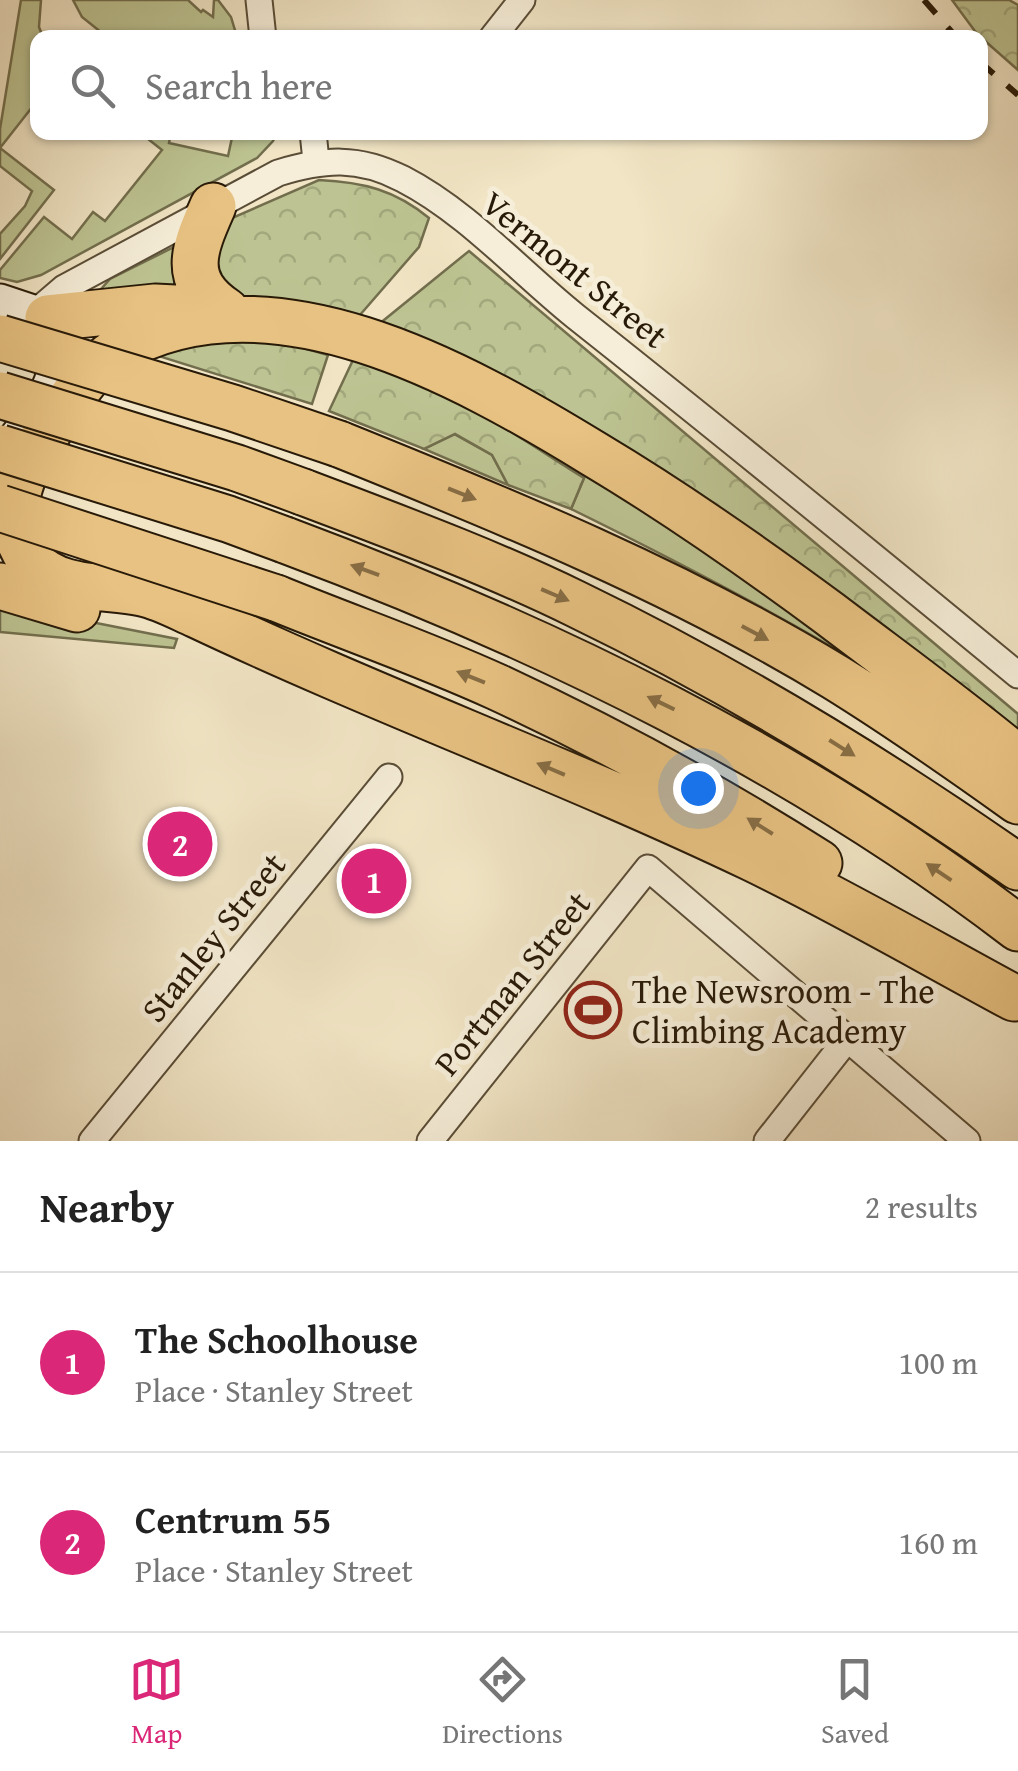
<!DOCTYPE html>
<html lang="en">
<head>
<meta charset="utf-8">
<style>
  body { margin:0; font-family:"Gentium Book Plus",serif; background:#f6f6f6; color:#222 }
  .you { position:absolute; left:698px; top:788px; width:35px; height:35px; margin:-25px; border:8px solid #fff; border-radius:50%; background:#1a73e8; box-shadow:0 0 0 15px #1a73e833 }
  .badge { display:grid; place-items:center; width:65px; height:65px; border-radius:50%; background:#db2777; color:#fff; font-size:32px; font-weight:700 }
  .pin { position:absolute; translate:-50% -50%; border:5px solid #fff; box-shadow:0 2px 10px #0006 }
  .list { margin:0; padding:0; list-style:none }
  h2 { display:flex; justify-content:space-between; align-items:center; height:130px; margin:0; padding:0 40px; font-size:42px }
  h2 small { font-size:32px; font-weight:400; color:#767676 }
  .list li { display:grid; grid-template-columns:65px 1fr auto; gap:30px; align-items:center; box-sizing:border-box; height:180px; padding:0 40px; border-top:2px solid #e0e0e0 }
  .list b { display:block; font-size:38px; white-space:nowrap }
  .list p { margin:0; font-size:32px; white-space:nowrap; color:#767676 }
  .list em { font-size:32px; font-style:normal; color:#767676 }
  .icon { flex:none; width:55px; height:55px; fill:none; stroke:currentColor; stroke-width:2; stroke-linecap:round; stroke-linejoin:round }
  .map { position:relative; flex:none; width:1018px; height:1141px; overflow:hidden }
  .search { position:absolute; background:#fff; box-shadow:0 2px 8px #0004; left:30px; right:30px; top:30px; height:110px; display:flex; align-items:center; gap:25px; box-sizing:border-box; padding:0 35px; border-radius:20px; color:#767676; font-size:38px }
  .sheet { height:490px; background:#fff }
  nav { display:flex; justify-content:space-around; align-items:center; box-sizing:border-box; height:140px; border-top:2px solid #e0e0e0; background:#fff; font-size:28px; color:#767676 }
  nav a { display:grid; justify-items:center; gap:5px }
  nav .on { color:#db2777 }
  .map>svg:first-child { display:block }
  .grass { fill:#bdc392; stroke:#726e4d; stroke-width:2.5 }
  .forest { fill:url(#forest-crowns); stroke:#726e4d; stroke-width:2.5 }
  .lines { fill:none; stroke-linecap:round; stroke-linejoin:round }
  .street-casing { stroke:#5a4d37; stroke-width:29 }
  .secondary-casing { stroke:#281a08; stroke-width:39 }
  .highway-casing { stroke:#281a08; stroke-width:49 }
  .street { stroke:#f6eed9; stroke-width:25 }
  .secondary { stroke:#f6eed9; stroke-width:35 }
  .highway { stroke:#e8c282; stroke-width:45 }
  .rail { stroke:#281a08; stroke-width:6; stroke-dasharray:18 18; stroke-linecap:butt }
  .highway-bridge-casing { stroke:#281a08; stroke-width:49; stroke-linecap:butt }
  .highway-bridge { stroke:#e8c282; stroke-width:45 }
  .oneway { fill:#886e45 }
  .labels { text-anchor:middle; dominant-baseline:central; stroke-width:10; stroke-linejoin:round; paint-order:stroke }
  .street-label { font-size:35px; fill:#281a08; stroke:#f6eed9 }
  .poi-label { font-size:35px; fill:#281a08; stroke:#f6eed9; text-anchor:start }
</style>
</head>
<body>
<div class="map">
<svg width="1018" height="1141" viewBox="0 0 1018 1141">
  <defs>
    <pattern id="forest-crowns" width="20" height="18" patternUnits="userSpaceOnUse" patternTransform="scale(2.5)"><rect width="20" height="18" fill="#bdc392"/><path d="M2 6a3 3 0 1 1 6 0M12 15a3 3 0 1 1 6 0" fill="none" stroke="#a2a77c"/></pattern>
  </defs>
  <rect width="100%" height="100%" fill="#f1e5c5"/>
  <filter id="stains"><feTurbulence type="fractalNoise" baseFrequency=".002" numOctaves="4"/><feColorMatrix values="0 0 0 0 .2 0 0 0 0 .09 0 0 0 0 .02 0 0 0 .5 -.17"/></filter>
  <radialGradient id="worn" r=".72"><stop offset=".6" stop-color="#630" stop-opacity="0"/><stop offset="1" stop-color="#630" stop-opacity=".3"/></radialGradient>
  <!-- grass -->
  <path class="grass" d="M 21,0 L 41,0 L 39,27 L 43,37 L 38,38 L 37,109 L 33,106 L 0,148 L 54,190 L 0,259 L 0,234 L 25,206 L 32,191 L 0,166 L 0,129 Z
    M 73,0 L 188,0 L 201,12 L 203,10 L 213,17 L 214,0 L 218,0 L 231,17 L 237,37 L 107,37 L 82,17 Z
    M 159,133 L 171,133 L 169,143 L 228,156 L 233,133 L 277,133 L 273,141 L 257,158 L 41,275 L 17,282 L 0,278 L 0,270 L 44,217 L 72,239 L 93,212 L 105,221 L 162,150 L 148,139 Z
    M 182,243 L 190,303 L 86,306 L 110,279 Z
    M 471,405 L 713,548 L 886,679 C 784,617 679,562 571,509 L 584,478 Z
    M 454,434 L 492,455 L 508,485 L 424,449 Z
    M 0,604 L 177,639 L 174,648 L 0,632 Z"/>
  <!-- forest -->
  <path class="forest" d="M 952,0 L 1009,0 L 1018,5 L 1018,70 L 977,34 Z
    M 319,180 C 363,182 395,190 429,218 L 419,247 L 353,323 L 230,304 L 204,244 L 216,225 Z
    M 469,251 L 1018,714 L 1018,739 L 373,329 Z
    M 191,339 L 271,339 L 328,355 L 312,404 L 152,354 Z
    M 353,360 C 439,380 510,432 584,478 L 571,509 L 508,485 L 492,455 L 455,434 L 424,449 L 329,411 Z"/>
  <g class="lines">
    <!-- street casing -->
    <g class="street-casing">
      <path id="street" d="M 259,0 L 263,38
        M 492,38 L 522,0
        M 313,132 L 316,161
        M 36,312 L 64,288 L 278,173 C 324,159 358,156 403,179 C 467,212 519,271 575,316 C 724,434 871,554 1018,675
        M 92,1141 L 389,777
        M 430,1141 L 648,868 L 967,1141
        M 767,1141 L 848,1038"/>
    </g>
    <!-- secondary casing -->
    <g class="secondary-casing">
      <path id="secondary" d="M 0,302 L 48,318 C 77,374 32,416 0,460"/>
    </g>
    <!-- highway casing -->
    <g class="highway-casing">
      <path id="highway" d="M 213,206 C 194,249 180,280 226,311
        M 48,318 L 155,307 L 195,309
        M 339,444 C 508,512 679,582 835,677 C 898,716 958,758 1018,801
        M 303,492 C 395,527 488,561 576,604 C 731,679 877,768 1018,867
        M 285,540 C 545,637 797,759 1018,928
        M 0,586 L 77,609
        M 276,598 C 349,628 425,654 497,687 C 609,739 714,796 819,863
        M 1014,998 C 927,951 841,901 752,858 C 570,771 379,701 197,615 C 179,607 161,597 142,593 C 104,585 59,592 30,560 C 0,520 21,469 48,432 C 69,404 87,369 117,351 C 269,264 463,374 594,454 C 676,503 753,557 830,614 C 893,662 957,708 1018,759"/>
    </g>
    <!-- street -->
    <use href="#street" class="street"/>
    <!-- secondary -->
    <use href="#secondary" class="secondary"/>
    <!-- highway -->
    <use href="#highway" class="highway"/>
    <!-- rail -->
    <path class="rail" d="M 924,0 L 957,38
      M 980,62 L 1018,95"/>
    <!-- highway-bridge casing -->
    <g class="highway-bridge-casing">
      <path id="highway-bridge" d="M 0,338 L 233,408 L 339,444
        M 0,395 L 237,468 L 303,492
        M 0,448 L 228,519 L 285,540
        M 0,508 L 276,598"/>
    </g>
    <!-- highway-bridge -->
    <use href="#highway-bridge" class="highway-bridge"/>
  </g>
  <!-- one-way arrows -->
  <defs><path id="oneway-solid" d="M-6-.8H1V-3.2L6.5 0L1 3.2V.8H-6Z" transform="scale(2.5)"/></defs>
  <g class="oneway">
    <use href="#oneway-solid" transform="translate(462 494) rotate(22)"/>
    <use href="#oneway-solid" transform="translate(365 570) rotate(-160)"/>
    <use href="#oneway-solid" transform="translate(555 595) rotate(23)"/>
    <use href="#oneway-solid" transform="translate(755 633) rotate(28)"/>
    <use href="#oneway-solid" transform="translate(471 677) rotate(-158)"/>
    <use href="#oneway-solid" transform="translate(661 703) rotate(-154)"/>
    <use href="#oneway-solid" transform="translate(842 748) rotate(32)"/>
    <use href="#oneway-solid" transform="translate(551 769) rotate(-157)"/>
    <use href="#oneway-solid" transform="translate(760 826) rotate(-148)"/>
    <use href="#oneway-solid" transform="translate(939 872) rotate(-146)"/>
  </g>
  <!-- icons -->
  <defs>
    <g id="stadium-ring" transform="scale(2.875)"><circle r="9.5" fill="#f6eed9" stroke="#8f2418" stroke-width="1.5"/><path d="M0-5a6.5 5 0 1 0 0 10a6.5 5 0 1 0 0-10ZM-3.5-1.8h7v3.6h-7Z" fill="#8f2418"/></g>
  </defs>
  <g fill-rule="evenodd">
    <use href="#stadium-ring" x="593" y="1010"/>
  </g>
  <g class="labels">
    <!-- street labels -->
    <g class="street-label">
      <text transform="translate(575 269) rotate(39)">Vermont Street</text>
      <text transform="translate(213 937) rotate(-51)">Stanley Street</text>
      <text transform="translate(512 983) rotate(-51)">Portman Street</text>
    </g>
    <!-- poi labels -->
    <g class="poi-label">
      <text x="632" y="990">The Newsroom - The<tspan x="632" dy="40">Climbing Academy</tspan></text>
    </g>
  </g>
  <rect width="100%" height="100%" filter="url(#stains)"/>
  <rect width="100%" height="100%" fill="url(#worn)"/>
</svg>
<div class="you"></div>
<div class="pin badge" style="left:374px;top:881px">1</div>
<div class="pin badge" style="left:180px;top:844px">2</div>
<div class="search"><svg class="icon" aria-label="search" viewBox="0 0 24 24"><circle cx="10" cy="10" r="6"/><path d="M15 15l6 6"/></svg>Search here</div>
</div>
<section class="sheet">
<h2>Nearby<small>2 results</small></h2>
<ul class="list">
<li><span class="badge">1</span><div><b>The Schoolhouse</b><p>Place · Stanley Street</p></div><em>100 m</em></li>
<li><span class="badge">2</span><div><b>Centrum 55</b><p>Place · Stanley Street</p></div><em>160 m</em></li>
</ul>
</section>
<nav>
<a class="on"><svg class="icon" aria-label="map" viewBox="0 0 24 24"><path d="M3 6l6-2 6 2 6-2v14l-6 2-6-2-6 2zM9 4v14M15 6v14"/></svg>Map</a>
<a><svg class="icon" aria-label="directions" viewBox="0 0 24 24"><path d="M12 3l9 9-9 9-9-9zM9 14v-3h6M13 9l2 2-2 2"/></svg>Directions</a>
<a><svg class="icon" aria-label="saved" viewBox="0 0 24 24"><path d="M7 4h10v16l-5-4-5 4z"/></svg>Saved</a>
</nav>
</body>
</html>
